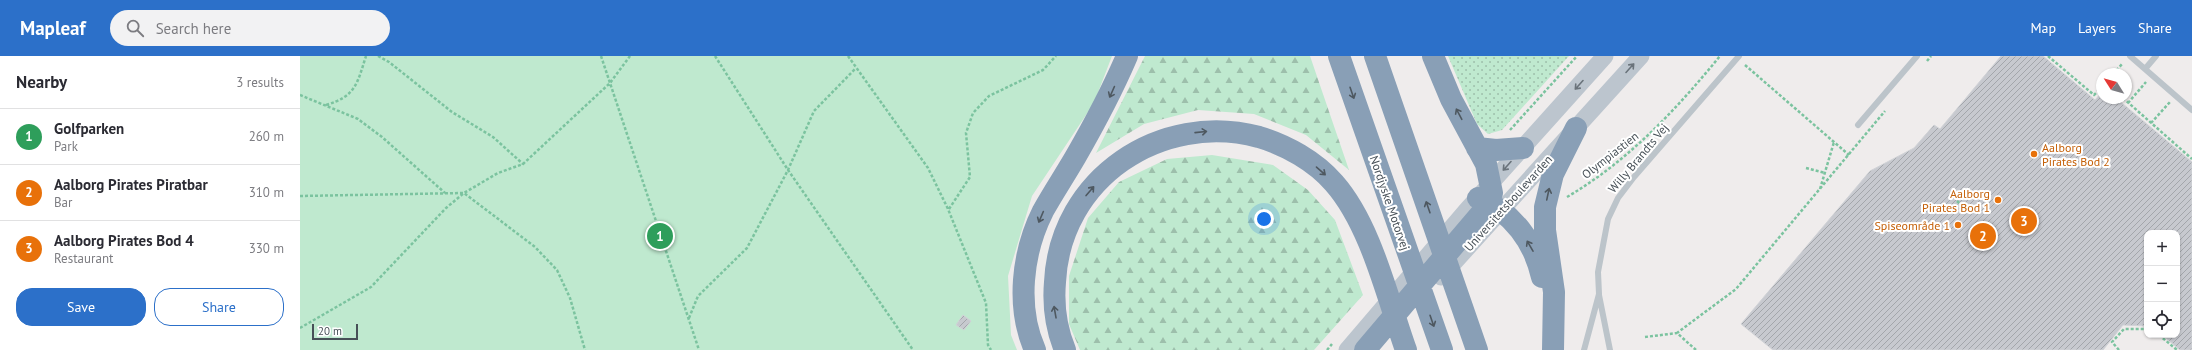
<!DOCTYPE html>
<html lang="en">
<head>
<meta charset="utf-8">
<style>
  body { margin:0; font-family:"PT Sans",sans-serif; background:#f2f2f3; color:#2b2b33 }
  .controls { position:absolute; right:12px; bottom:12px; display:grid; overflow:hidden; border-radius:8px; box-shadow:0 1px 3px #0004 }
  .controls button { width:36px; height:36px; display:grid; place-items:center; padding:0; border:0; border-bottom:1px solid #e1e1e2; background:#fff; color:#2b2b33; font:20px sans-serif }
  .compass { position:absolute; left:1796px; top:12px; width:36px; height:36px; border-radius:50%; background:#fff; box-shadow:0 1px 3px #0004; rotate:307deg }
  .scale { position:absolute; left:12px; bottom:10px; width:46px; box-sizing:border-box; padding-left:4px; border:2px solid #475057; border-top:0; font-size:11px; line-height:14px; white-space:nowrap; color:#475057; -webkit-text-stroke:3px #fff; paint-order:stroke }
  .you { position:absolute; left:964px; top:163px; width:14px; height:14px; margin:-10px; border:3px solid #fff; border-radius:50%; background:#1a73e8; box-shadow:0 0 0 6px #1a73e833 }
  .badge { display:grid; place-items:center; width:26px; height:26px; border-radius:50%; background:#2c70c9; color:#fff; font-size:13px; font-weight:700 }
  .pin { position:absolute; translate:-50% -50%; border:2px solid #fff; box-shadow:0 1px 4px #0006 }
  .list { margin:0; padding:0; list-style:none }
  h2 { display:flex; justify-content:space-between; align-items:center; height:52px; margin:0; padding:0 16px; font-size:17px }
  h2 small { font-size:13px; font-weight:400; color:#7c7c81 }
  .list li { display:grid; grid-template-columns:26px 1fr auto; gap:12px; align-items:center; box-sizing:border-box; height:56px; padding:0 16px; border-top:1px solid #e1e1e2 }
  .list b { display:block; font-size:15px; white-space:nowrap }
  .list p { margin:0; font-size:13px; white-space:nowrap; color:#7c7c81 }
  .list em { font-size:13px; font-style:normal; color:#7c7c81 }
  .actions { display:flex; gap:8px; padding:12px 16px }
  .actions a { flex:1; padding:9px 0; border:1px solid #2c70c9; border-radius:16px; text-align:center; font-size:14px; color:#2c70c9 }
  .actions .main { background:#2c70c9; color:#fff }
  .icon { flex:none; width:22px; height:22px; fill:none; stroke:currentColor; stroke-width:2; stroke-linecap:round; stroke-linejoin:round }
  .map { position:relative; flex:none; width:1892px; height:294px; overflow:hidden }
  header { display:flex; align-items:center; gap:24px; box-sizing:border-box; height:56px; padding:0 20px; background:#2c70c9; color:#fff }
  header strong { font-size:19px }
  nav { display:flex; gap:22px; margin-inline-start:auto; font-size:14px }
  .search { width:280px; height:36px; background:#f2f2f3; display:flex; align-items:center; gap:10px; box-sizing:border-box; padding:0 14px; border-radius:22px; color:#7c7c81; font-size:15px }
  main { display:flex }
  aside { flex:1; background:#fff }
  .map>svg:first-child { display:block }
  .grass { fill:url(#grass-dots) }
  .forest { fill:url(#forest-firs) }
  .park { fill:#bfe9cf }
  .building { fill:url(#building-hatch); stroke:#d1d3d7 }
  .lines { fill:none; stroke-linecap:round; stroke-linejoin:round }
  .path { stroke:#7bc39f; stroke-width:2.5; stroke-dasharray:3 2; stroke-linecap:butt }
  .lane { stroke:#bcc4ca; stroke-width:6 }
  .secondary { stroke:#bcc5ce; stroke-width:17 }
  .highway { stroke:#899fb6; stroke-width:22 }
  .oneway { stroke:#6a737b }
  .oneway2 { stroke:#4e5860 }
  .food-dot { fill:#e8710a; stroke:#fff; stroke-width:1.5 }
  .labels { text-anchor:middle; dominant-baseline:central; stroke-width:4; stroke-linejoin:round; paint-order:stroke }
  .food-label { font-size:12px; fill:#c56008; stroke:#fff; text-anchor:end }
  .street-label { font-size:12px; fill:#475057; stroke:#fff }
</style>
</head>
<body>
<header>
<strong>Mapleaf</strong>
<div class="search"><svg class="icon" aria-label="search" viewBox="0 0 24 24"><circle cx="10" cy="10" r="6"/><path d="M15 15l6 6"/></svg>Search here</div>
<nav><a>Map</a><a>Layers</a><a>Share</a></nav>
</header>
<main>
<aside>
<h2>Nearby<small>3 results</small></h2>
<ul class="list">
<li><span class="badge" style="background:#2e9e5b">1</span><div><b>Golfparken</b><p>Park</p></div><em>260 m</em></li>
<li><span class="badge" style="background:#e8710a">2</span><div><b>Aalborg Pirates Piratbar</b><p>Bar</p></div><em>310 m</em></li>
<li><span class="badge" style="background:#e8710a">3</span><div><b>Aalborg Pirates Bod 4</b><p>Restaurant</p></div><em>330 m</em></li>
</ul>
<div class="actions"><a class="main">Save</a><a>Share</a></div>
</aside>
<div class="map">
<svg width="1892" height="294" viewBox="0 0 1892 294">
  <defs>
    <pattern id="grass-dots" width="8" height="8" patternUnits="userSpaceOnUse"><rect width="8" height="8" fill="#bfe9cf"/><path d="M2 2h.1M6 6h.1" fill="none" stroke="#9dbfab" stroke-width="1.8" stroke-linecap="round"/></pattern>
    <pattern id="forest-firs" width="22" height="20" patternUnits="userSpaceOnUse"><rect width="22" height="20" fill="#bfe9cf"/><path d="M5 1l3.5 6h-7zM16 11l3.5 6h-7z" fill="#9dbfab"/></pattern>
    <pattern id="building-hatch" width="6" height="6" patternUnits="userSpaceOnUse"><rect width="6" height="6" fill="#c7c9cf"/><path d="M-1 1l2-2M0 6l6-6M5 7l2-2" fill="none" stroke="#a3a6ab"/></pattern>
  </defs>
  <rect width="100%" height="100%" fill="#efecec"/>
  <!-- grass -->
  <path class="grass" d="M 1148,0 L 1269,0 L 1202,74 L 1188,78 L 1177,68 Z"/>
  <!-- forest -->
  <path class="forest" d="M 845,0 L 1010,0 L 1049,114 L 1006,79 L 954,58 L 898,54 L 844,68 L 796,97 Z
    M 912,99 L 973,109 L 1008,134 L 1035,164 L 1063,239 L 1014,294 L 780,294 L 769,268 L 769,220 L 788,162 L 819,126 L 867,103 Z"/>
  <!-- park -->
  <path class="park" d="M 0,0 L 812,0 L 794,47 L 732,140 L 708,220 L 711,279 L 717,294 L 0,294 Z"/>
  <!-- building -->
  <path class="building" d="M 1701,0 L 1743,0 L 1795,44 L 1802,36 L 1802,42 L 1816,42 L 1892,106 L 1892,294 L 1880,294 L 1862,279 L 1877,279 L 1877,177 L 1847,177 L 1847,270 L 1823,269 L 1803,294 L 1473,294 L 1441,268 L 1570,115 L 1614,92 L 1634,69 L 1640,73 Z
    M 663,259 L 671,265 L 664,274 L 656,269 Z"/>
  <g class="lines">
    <!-- path -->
    <path class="path" d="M 78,0 L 89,6 L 152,56 L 193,81 L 223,108
      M 301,0 L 399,294
      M 415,0 L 488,114 L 613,294
      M 548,0 L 628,112 L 648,153 L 686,247 L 688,289 L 691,294
      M 1748,0 L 1794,39 L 1802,31
      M 1627,5 L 1631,0
      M 1445,9 L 1549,99
      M 1813,18 L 1823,7
      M 0,39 L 58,63 L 82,81 L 145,137
      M 1823,42 L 1892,103
      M 1828,47 L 1846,26
      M 26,49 C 56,40 57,28 66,0
      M 1851,67 L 1870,46
      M 1210,74 L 1277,0
      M 1506,112 L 1525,117
      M 1520,133 L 1534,86
      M 0,140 L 164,137 L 235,191 L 257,214 L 270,242 L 285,294
      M 1267,141 C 1328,105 1375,55 1420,0
      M 1657,145 L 1666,153
      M 649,153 L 670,121 L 666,77 L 673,57 L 689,40 L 743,14 L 756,0
      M 389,262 L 398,240 L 447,192 L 488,114 L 514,55 L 556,12
      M 0,272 L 71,231 L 146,152 L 164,137 L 198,117 L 223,108 L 310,27 L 330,0
      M 1859,279 L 1877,294
      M 1345,281 L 1377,277
      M 1027,294 L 1032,288
      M 1396,294 L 1377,277 L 1436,233 L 1585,55
      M 1819,294 L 1812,286 L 1824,273 L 1847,273"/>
    <!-- lane -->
    <path class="lane" d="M 1830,0 L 1892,54
      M 1845,13 L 1856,0
      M 1558,69 L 1617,0
      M 1299,239 L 1310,294
      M 1284,294 L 1299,238 L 1298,216 L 1308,163 L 1318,142 L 1334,121 L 1439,0"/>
    <!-- secondary -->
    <path class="secondary" d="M 1141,221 L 1341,0
      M 1047,294 L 1165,156 L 1305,0"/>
    <!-- highway -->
    <path class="highway" d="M 1039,0 L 1142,294
      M 1075,0 L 1177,294
      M 1177,92 L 1196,94 L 1223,92
      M 1178,142 C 1213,156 1234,186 1242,221
      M 735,294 C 716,251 722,197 743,155 C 753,137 765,119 776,100 C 795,67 812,35 827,0
      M 765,294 C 756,272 753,249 755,226 C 760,122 861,55 959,81 C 986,89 1015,105 1034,127 C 1071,169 1087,241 1106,294
      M 1065,294 L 1184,154 L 1192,137 L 1186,108 L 1151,43 L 1133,0
      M 1253,294 L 1254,236 L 1245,174 L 1245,151 L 1253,118 L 1276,72"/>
  </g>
  <!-- one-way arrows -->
  <defs><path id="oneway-shaft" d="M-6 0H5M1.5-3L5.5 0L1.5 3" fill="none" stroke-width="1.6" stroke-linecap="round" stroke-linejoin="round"/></defs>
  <g class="oneway">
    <use href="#oneway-shaft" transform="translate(1330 12) rotate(-48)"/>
    <use href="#oneway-shaft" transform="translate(1279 29) rotate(132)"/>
    <use href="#oneway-shaft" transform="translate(1207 110) rotate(132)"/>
  </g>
  <g class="oneway2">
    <use href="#oneway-shaft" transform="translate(812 36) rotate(114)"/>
    <use href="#oneway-shaft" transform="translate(1052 37) rotate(71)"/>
    <use href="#oneway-shaft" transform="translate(1159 58) rotate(-118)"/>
    <use href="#oneway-shaft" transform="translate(901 76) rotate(-6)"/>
    <use href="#oneway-shaft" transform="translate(1021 115) rotate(41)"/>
    <use href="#oneway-shaft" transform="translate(790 135) rotate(-49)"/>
    <use href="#oneway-shaft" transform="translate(1248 138) rotate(-78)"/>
    <use href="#oneway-shaft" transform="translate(1128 151) rotate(-109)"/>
    <use href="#oneway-shaft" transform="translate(741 161) rotate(113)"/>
    <use href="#oneway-shaft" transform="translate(1230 190) rotate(-120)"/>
    <use href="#oneway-shaft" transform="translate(755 256) rotate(-100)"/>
    <use href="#oneway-shaft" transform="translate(1132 265) rotate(71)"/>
  </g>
  <!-- markers -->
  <g class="food-dot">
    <circle cx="1734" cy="98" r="4"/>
    <circle cx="1698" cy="144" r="4"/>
    <circle cx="1658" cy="169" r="4"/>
  </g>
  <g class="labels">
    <!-- food labels -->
    <g class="food-label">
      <text x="1742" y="91" text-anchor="start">Aalborg<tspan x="1742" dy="14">Pirates Bod 2</tspan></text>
      <text x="1690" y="137">Aalborg<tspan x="1690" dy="14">Pirates Bod 1</tspan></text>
      <text x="1650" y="169">Spiseområde 1</text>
    </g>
    <!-- street labels -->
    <g class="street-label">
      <text transform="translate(1310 99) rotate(-38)">Olympiastien</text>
      <text transform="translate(1338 102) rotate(-50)">Willy Brandts Vej</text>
      <text transform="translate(1090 147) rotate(71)">Nordjyske Motorvej</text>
      <text transform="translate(1208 147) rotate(-48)">Universitetsboulevarden</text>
    </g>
  </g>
</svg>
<div class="controls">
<button>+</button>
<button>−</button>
<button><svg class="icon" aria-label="locate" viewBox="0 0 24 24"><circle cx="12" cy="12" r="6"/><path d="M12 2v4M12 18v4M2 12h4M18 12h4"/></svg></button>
</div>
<svg class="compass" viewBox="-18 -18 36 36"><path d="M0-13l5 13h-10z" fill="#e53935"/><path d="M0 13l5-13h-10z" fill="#7c7c81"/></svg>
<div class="scale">20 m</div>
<div class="you"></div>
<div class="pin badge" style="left:360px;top:180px;background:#2e9e5b">1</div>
<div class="pin badge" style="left:1683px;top:180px;background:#e8710a">2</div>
<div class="pin badge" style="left:1724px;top:165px;background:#e8710a">3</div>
</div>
</main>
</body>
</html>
